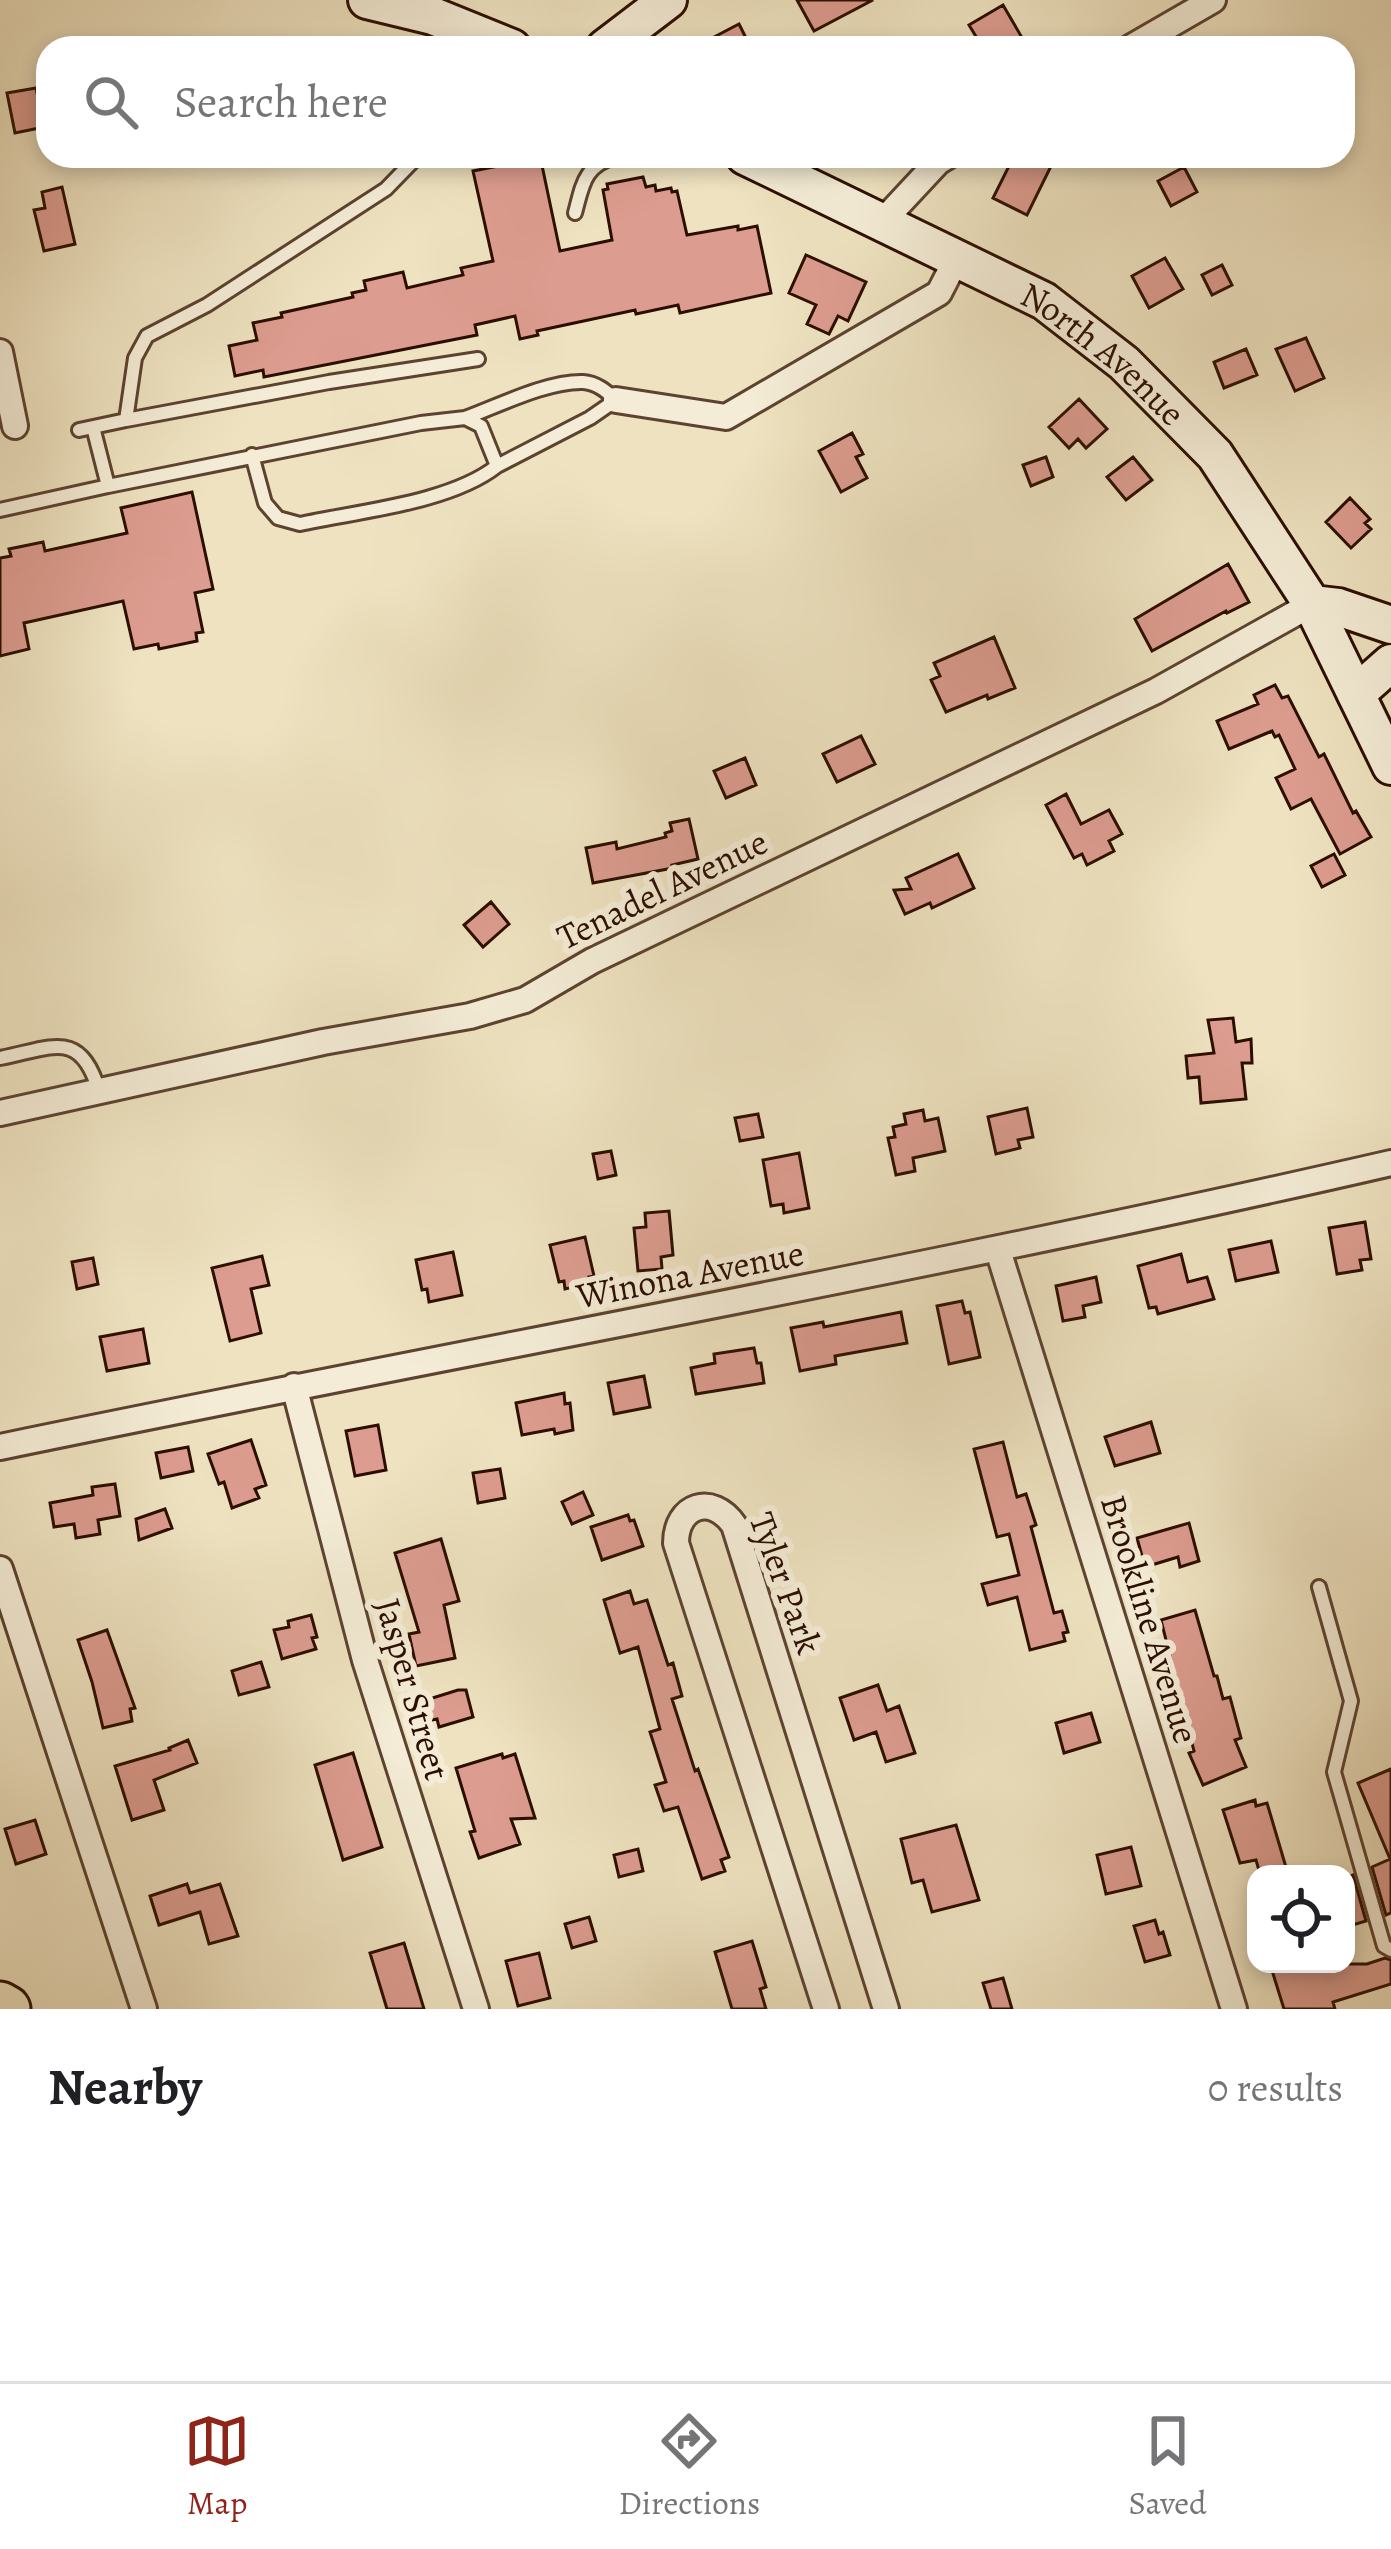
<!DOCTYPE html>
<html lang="en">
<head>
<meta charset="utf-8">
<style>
  body { margin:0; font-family:Alegreya,serif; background:#f2f2f2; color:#202124 }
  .controls { position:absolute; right:36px; bottom:36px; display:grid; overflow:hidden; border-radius:24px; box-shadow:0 6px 18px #0003 }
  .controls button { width:108px; height:108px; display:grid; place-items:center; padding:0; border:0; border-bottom:3px solid #e0e0e0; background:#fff; color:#202124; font:60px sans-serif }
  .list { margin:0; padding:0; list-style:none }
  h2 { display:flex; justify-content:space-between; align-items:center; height:156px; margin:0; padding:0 48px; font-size:51px }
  h2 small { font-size:39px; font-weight:400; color:#757577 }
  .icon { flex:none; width:66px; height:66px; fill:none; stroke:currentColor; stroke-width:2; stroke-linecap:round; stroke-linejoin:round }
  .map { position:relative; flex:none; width:1391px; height:2009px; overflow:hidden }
  .search { position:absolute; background:#fff; box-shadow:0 6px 18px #0003; left:36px; right:36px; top:36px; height:132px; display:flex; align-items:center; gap:30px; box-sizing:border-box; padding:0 42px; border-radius:36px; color:#757577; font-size:45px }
  .sheet { height:372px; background:#fff }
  nav { display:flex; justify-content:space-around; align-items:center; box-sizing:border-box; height:168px; border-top:3px solid #e0e0e0; background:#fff; font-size:33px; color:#757577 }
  nav a { display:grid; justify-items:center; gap:6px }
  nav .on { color:#8f2418 }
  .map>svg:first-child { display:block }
  .building { fill:#dc9c8f; stroke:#2c0e00; stroke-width:3 }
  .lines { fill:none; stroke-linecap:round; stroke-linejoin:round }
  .service-casing { stroke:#5c4330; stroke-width:18 }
  .minor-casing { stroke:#5c4330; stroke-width:30 }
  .secondary-casing { stroke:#2c0e00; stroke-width:42 }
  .motorway-casing { stroke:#2c0e00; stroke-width:51 }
  .service { stroke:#f4ecd6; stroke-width:12 }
  .minor { stroke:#f4ecd6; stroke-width:24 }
  .secondary { stroke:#f4ecd6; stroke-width:36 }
  .motorway { stroke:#eee2c0; stroke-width:45 }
  .labels { text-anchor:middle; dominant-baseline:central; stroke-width:12; stroke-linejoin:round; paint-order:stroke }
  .street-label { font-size:36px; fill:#2c0e00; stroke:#f4ecd6 }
</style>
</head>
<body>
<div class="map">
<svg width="1391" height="2009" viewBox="0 0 1391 2009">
  <rect width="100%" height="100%" fill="#eee2c0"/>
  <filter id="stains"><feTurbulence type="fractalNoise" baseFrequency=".00167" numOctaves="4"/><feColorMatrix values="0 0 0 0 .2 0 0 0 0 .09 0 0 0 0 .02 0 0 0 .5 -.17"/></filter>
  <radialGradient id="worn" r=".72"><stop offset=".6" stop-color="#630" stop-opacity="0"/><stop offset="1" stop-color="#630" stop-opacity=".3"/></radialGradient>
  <!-- building -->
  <path class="building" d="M 797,0 L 873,0 L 814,31 Z
    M 1003,5 L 1028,48 L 983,48 L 969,25 Z
    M 739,24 L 751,48 L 693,48 Z
    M 36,88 L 44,127 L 15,133 L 7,93 Z
    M 496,156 L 540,156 L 560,251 L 612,240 L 603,190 L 608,189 L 607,184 L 643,177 L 646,187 L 655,185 L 656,191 L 671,188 L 672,192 L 677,191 L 687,235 L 738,226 L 738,230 L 757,226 L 771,293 L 680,313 L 678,305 L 636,314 L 635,310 L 537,331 L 538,335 L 520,339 L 515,316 L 475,325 L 477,335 L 264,377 L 263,370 L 235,376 L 229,346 L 257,340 L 253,323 L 282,317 L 281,313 L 353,297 L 352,293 L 366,290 L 364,281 L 403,272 L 407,288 L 463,275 L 461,268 L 493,261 L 473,171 L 498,166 Z
    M 1014,156 L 1056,156 L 1027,215 L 993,198 Z
    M 1184,167 L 1197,192 L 1171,206 L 1158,181 Z
    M 62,187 L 75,244 L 44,251 L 34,210 L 45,208 L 42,192 Z
    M 806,255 L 866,282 L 848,321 L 838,316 L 829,334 L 807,324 L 816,305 L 789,293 Z
    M 1165,258 L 1183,289 L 1149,308 L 1132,276 Z
    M 1222,265 L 1232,285 L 1212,295 L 1202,275 Z
    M 1306,338 L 1324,378 L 1295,391 L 1276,349 Z
    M 1246,349 L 1257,375 L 1224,388 L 1214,362 Z
    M 1079,399 L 1107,429 L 1086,448 L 1078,439 L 1069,448 L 1049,427 Z
    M 852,433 L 863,454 L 856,457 L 867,478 L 841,492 L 819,451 Z
    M 1046,457 L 1053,477 L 1031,486 L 1023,465 Z
    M 1133,457 L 1152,480 L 1126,500 L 1107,477 Z
    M 192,492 L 213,589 L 195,593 L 203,632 L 196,633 L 197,641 L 159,649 L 158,644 L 134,649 L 123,601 L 24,623 L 29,649 L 0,656 L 0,558 L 11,556 L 9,549 L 43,542 L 45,551 L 127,533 L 121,508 Z
    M 1350,498 L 1370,519 L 1365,523 L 1371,529 L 1351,548 L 1326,522 Z
    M 1228,564 L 1249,602 L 1227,613 L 1226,611 L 1152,651 L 1135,619 Z
    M 994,637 L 1015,688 L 988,699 L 987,695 L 946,712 L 931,680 L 940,676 L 934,663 Z
    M 1275,685 L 1282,698 L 1288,696 L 1319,757 L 1324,754 L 1353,813 L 1356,811 L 1371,837 L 1340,854 L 1311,799 L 1291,809 L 1276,778 L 1295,769 L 1279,735 L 1275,737 L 1272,731 L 1229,749 L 1217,721 L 1258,704 L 1254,695 Z
    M 861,736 L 875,764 L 837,782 L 823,754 Z
    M 745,758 L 756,785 L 726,798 L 714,771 Z
    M 1066,794 L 1081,824 L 1109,810 L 1122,834 L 1109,841 L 1114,851 L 1087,865 L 1082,854 L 1074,858 L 1046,805 Z
    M 689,819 L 698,859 L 672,865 L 673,868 L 593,883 L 586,848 L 616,842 L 617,849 L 666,837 L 665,833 L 672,831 L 670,823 Z
    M 958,854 L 974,888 L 932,908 L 930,903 L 905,914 L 894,890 L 911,889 L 906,878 Z
    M 1334,854 L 1345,875 L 1322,887 L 1311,866 Z
    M 491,902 L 509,924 L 483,947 L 464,925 Z
    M 1233,1018 L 1236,1042 L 1251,1039 L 1252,1063 L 1242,1063 L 1246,1099 L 1201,1103 L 1199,1077 L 1188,1078 L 1186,1056 L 1214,1053 L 1208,1020 Z
    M 1027,1108 L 1033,1137 L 1018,1140 L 1020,1148 L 996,1154 L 988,1117 Z
    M 923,1110 L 925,1121 L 938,1118 L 945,1151 L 913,1158 L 915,1171 L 896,1175 L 888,1138 L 895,1137 L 893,1127 L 906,1124 L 904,1114 Z
    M 758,1114 L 763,1137 L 740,1141 L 735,1118 Z
    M 611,1151 L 616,1175 L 598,1179 L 593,1154 Z
    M 799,1153 L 809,1208 L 784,1213 L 783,1204 L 771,1206 L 763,1160 Z
    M 669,1211 L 673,1255 L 661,1257 L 662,1269 L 638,1271 L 634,1228 L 646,1227 L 645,1213 Z
    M 1365,1222 L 1371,1259 L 1360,1260 L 1362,1270 L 1337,1274 L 1329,1228 Z
    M 585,1237 L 594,1276 L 589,1277 L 590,1283 L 565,1289 L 564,1281 L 559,1282 L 550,1245 Z
    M 1271,1241 L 1278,1272 L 1236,1281 L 1229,1250 Z
    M 453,1252 L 462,1295 L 429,1302 L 427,1289 L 422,1290 L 416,1260 Z
    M 1181,1254 L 1188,1282 L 1207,1277 L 1214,1299 L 1158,1314 L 1156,1307 L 1149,1308 L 1138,1266 Z
    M 262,1256 L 269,1285 L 251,1289 L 261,1333 L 230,1341 L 212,1268 Z
    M 93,1258 L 98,1284 L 77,1289 L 72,1262 Z
    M 1096,1277 L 1101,1302 L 1083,1306 L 1085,1317 L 1063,1321 L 1056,1286 Z
    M 962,1301 L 965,1313 L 970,1312 L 980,1357 L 949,1364 L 937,1306 Z
    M 901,1312 L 907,1343 L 835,1356 L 836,1364 L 800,1371 L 791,1328 L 823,1322 L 824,1327 Z
    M 143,1329 L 149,1363 L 107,1371 L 100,1337 Z
    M 754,1348 L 757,1363 L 761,1363 L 764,1383 L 696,1394 L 691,1368 L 715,1363 L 714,1354 Z
    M 644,1376 L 650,1407 L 614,1414 L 608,1383 Z
    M 564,1393 L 565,1404 L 570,1403 L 573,1430 L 555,1434 L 554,1429 L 522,1435 L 516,1403 Z
    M 1151,1422 L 1160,1453 L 1115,1466 L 1105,1437 Z
    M 378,1425 L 386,1470 L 355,1476 L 346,1431 Z
    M 251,1440 L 266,1485 L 255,1489 L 259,1498 L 232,1508 L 224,1482 L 219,1484 L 208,1454 Z
    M 1003,1442 L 1017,1497 L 1026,1494 L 1036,1525 L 1031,1527 L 1054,1613 L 1062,1611 L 1068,1632 L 1063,1633 L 1065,1641 L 1030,1650 L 1017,1597 L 988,1605 L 982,1584 L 1019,1575 L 1009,1534 L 997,1537 L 974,1449 Z
    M 188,1447 L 193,1471 L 161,1478 L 156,1453 Z
    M 500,1469 L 505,1498 L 478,1503 L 473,1473 Z
    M 115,1484 L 120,1516 L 98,1520 L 100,1534 L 76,1538 L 74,1524 L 54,1527 L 50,1503 L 93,1495 L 92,1487 Z
    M 583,1492 L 593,1515 L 572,1524 L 562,1502 Z
    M 165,1509 L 172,1528 L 139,1540 L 136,1519 Z
    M 628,1515 L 630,1521 L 634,1520 L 643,1546 L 602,1560 L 591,1527 Z
    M 1189,1523 L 1199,1561 L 1180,1567 L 1178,1557 L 1145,1567 L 1137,1538 Z
    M 441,1539 L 459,1601 L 444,1605 L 455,1658 L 416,1666 L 409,1634 L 419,1632 L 395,1553 Z
    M 630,1591 L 634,1604 L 647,1600 L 668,1665 L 673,1663 L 682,1696 L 672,1699 L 695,1771 L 698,1769 L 729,1857 L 721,1860 L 725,1871 L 702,1879 L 678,1807 L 664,1811 L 655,1785 L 666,1782 L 650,1732 L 660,1729 L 638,1647 L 620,1653 L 604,1600 Z
    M 1195,1610 L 1214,1676 L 1217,1676 L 1223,1699 L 1230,1697 L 1241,1738 L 1235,1740 L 1246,1767 L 1203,1785 L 1189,1753 L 1194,1751 L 1161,1620 Z
    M 311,1615 L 317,1637 L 312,1638 L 316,1649 L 282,1659 L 274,1630 L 289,1627 L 288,1621 Z
    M 107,1630 L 135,1708 L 130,1709 L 132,1721 L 103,1728 L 92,1682 L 78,1640 Z
    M 261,1662 L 269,1687 L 239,1695 L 232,1671 Z
    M 878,1685 L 887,1711 L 899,1706 L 915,1753 L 886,1762 L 876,1732 L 854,1740 L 840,1698 Z
    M 458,1690 L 466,1690 L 473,1717 L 439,1727 L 437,1719 L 432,1720 L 426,1700 Z
    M 1091,1713 L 1100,1742 L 1064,1753 L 1056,1723 Z
    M 188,1740 L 197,1763 L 154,1780 L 164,1810 L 132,1820 L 115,1766 L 170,1750 L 169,1748 Z
    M 353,1753 L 382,1847 L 343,1860 L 315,1765 Z
    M 502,1754 L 503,1758 L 515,1754 L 535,1818 L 511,1819 L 520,1844 L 479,1858 L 470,1832 L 475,1831 L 456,1768 Z
    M 1391,1769 L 1391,1913 L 1386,1915 L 1372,1867 L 1390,1859 L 1358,1783 Z
    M 1255,1800 L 1256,1806 L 1267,1803 L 1288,1874 L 1260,1874 L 1256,1860 L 1240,1863 L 1223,1810 Z
    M 35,1820 L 46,1854 L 16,1864 L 5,1829 Z
    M 956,1825 L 979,1900 L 932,1912 L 923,1880 L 912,1883 L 901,1839 Z
    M 1131,1847 L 1141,1886 L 1106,1894 L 1097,1855 Z
    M 638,1849 L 643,1871 L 619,1877 L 614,1855 Z
    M 1353,1875 L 1366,1921 L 1346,1927 L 1346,1878 Z
    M 187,1884 L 190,1893 L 220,1884 L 238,1936 L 209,1944 L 200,1912 L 159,1925 L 150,1896 Z
    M 589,1917 L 596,1941 L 572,1948 L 565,1924 Z
    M 1155,1920 L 1159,1934 L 1163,1932 L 1170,1955 L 1145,1962 L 1134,1926 Z
    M 752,1941 L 766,1987 L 760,1989 L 766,2009 L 732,2009 L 715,1952 Z
    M 404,1943 L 424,2009 L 387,2009 L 370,1953 Z
    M 539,1953 L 550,1998 L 518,2006 L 506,1961 Z
    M 1385,1958 L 1391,1960 L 1391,1984 L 1333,2002 L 1335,2009 L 1284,2009 L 1270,1964 L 1367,1964 Z
    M 1003,1978 L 1012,2009 L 991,2009 L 983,1983 Z"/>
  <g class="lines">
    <!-- service casing -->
    <g class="service-casing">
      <path id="service" d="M 575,213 C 583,183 584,166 617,156
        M 465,418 C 498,406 547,381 583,382 C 597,383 606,391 616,400 L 590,418 L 497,466
        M 126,420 L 329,382 L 478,359
        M 93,427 L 108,486 L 421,423 L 465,418 L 481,426 L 497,466 C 450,503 359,511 300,524 L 278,518 L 265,503 L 252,455
        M 79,430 L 126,420 L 135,358 L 147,336 L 207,305 L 386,189 L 418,156
        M 0,510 L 108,486
        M 0,1058 C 52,1048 80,1028 99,1091
        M 1319,1587 L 1351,1701 L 1334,1772 L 1384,1946 L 1391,1950"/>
    </g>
    <!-- minor casing -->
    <g class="minor-casing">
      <path id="minor" d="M 1130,48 L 1213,0
        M 883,221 L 938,162 L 948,156
        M 0,352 L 15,426
        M 616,400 L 726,417 L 939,293 L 957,258
        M 0,1113 L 323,1042 L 470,1016 L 525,1000 L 592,961 L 1156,691 L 1312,604
        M 998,1250 L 1234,2009
        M 294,1386 L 365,1660 L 476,2009
        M 0,1447 C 464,1351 930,1269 1391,1163
        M 0,1569 L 144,2009
        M 826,2009 L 676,1543 C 676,1505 712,1493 734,1525 L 886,2009"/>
    </g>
    <!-- secondary casing -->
    <g class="secondary-casing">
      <g id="secondary">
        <path d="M 367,0 L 433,16 L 512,48"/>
        <path d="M 605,48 L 668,0"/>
        <path id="s1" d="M 745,156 L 1044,301 L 1124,363 L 1215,455 L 1312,604 L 1338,607 L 1391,625"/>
        <path d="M 1312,604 L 1391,766"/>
        <path d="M 1356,694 L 1391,663"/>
      </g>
    </g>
    <!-- motorway casing -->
    <g class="motorway-casing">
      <path id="motorway" d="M 0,2005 L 7,2009"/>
    </g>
    <!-- service -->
    <use href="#service" class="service"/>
    <!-- minor -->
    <use href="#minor" class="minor"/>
    <!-- secondary -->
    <use href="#secondary" class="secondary"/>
    <!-- motorway -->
    <use href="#motorway" class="motorway"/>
  </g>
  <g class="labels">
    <!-- street labels -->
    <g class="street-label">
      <text stroke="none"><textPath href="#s1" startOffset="411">North Avenue</textPath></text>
      <text transform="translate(662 889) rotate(-26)">Tenadel Avenue</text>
      <text transform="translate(690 1274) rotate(-11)">Winona Avenue</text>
      <text transform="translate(786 1583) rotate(70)">Tyler Park</text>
      <text transform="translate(1150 1619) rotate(73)">Brookline Avenue</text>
      <text transform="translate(413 1689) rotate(74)">Jasper Street</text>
    </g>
  </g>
  <rect width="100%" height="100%" filter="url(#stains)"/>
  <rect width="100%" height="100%" fill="url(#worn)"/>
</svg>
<div class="controls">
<button><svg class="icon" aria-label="locate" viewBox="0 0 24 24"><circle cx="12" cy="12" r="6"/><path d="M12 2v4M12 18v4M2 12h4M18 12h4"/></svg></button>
</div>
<div class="search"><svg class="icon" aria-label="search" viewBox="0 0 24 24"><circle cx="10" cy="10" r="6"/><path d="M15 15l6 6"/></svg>Search here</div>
</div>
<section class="sheet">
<h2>Nearby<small>0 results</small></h2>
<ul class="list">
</ul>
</section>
<nav>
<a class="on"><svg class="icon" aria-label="map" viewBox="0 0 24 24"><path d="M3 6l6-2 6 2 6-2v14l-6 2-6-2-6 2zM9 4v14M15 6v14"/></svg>Map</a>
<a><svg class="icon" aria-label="directions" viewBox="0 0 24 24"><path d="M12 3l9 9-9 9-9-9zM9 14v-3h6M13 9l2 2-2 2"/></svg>Directions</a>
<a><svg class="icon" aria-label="saved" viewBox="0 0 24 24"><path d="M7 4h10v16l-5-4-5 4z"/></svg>Saved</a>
</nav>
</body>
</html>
